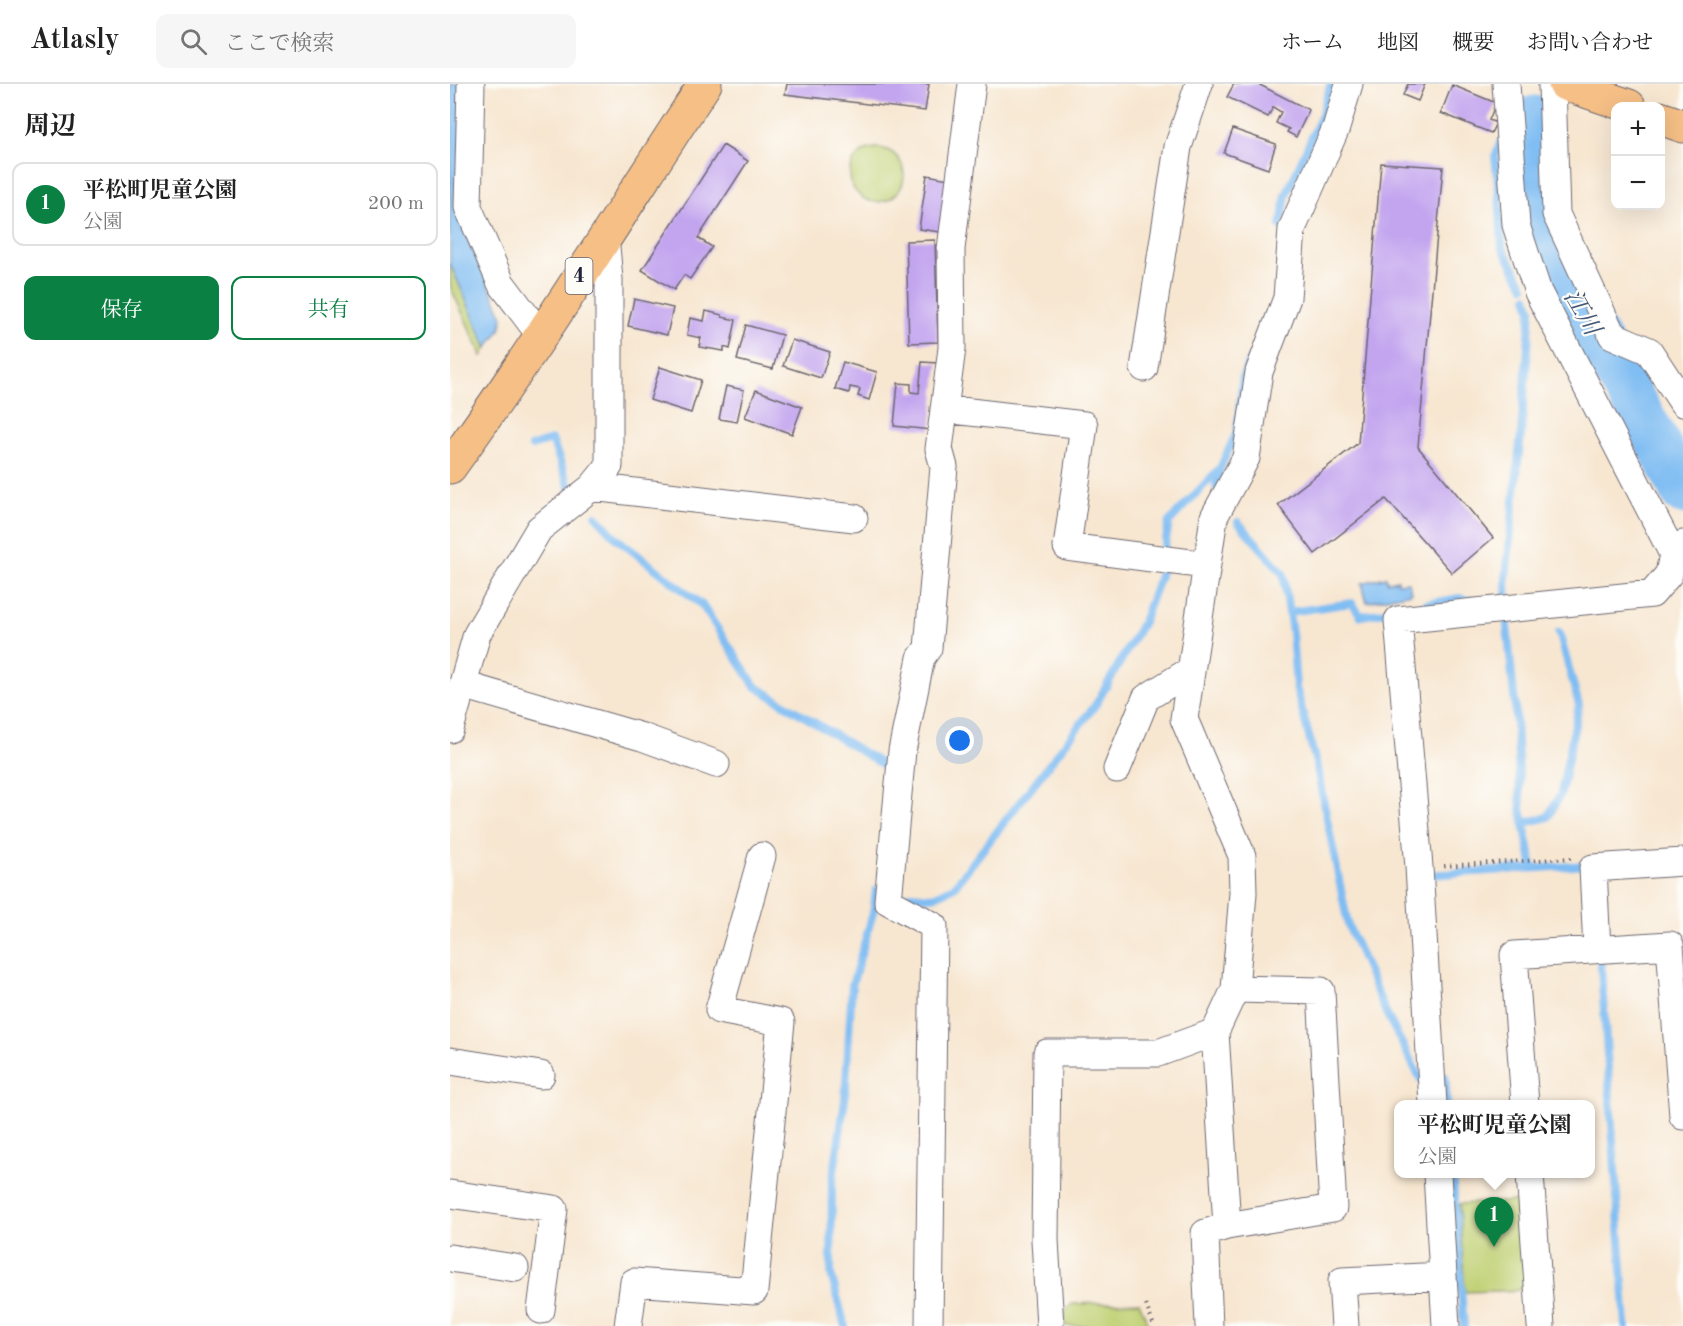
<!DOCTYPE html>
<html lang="ja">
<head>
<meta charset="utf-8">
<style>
  body { margin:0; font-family:"Old Standard TT","Noto Serif JP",serif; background:#f6f6f6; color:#222 }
  .controls { position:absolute; right:18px; top:18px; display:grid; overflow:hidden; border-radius:12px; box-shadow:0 6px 24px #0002 }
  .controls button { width:54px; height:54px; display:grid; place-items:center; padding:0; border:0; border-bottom:2px solid #e0e0e0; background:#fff; color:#222; font:30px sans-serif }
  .you { position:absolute; left:510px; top:657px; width:21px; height:21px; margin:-15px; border:4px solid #fff; border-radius:50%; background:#1a73e8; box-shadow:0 0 0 9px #1a73e833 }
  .badge { display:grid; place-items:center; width:39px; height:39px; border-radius:50%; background:#0b8043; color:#fff; font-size:20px; font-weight:700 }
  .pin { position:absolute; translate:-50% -50px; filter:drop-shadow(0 2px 3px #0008) }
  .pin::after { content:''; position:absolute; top:32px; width:21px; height:18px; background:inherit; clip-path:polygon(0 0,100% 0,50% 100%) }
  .popup { position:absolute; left:944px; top:1016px; width:201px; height:78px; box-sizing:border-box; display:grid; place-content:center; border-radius:12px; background:#fff; filter:drop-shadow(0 2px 4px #0005); font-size:20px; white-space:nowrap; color:#767676 }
  .popup b { font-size:22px; color:#222 }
  .popup::after { content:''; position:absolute; left:50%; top:100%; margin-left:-12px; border:12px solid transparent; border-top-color:#fff }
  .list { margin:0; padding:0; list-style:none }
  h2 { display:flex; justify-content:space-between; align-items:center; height:78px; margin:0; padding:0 24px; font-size:26px }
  h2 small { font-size:20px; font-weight:400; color:#767676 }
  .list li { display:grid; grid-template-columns:39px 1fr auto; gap:18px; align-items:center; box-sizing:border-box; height:84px; margin:0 12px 12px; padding:0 12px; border:2px solid #e0e0e0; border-radius:12px }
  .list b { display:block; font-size:22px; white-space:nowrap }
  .list p { margin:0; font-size:20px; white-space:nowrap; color:#767676 }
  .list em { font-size:20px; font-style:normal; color:#767676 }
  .actions { display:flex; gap:12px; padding:18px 24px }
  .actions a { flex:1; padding:14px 0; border:2px solid #0b8043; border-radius:12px; text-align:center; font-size:21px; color:#0b8043 }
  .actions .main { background:#0b8043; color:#fff }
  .icon { flex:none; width:33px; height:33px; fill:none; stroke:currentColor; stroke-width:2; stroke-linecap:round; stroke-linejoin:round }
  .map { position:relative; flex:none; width:1233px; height:1242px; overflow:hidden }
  header { display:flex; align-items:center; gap:36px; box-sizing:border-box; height:84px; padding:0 30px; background:#fff; border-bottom:2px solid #e0e0e0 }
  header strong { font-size:28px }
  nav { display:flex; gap:33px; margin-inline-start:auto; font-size:21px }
  .search { width:420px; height:54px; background:#f6f6f6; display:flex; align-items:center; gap:15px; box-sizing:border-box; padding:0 21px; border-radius:12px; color:#767676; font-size:22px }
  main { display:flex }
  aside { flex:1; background:#fff }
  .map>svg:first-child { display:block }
  .green { fill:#c0d073; stroke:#717957; stroke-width:1.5 }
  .water { fill:#80bdf3; stroke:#517097; stroke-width:1.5 }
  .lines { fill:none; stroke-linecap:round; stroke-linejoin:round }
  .stream { stroke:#80bdf3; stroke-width:8 }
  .river { stroke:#80bdf3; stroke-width:45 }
  .building { fill:#c3a5ef }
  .street-casing { stroke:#6d676f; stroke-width:29 }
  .highway-casing { stroke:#6d676f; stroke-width:35 }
  .path { stroke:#6d676f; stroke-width:4; stroke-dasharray:1.5 4.5; stroke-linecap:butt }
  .street { stroke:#fff; stroke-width:27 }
  .highway { stroke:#f5bf86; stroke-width:33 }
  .labels { text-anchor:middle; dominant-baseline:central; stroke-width:4.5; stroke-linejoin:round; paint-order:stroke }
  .shield { fill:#fdfcf7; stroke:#646373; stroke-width:1.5 }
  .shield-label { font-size:21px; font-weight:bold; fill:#22223b }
  .water-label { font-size:24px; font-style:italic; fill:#43587b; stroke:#fdfcf7 }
</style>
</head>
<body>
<header>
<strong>Atlasly</strong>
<div class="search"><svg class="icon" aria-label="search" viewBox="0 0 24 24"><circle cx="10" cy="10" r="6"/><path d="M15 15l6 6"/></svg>ここで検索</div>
<nav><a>ホーム</a><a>地図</a><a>概要</a><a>お問い合わせ</a></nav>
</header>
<main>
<aside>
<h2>周辺<small></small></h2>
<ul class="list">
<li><span class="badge">1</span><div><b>平松町児童公園</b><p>公園</p></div><em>200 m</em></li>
</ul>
<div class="actions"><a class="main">保存</a><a>共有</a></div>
</aside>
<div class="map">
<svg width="1233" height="1242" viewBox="0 0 1233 1242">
  <rect width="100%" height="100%" fill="#fdfcf7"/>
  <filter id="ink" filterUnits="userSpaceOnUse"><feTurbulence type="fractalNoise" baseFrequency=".0167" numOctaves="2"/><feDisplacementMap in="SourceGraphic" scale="12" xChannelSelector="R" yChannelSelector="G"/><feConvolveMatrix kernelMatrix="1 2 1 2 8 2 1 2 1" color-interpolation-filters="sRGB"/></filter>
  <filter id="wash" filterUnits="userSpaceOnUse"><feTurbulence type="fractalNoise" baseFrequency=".008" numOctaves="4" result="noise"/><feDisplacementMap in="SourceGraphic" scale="24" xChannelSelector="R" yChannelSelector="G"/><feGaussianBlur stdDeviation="1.35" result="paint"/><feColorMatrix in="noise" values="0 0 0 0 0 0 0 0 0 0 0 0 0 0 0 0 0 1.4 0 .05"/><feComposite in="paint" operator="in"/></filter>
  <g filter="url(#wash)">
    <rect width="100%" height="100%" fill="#f7e6d0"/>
    <!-- green -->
    <path class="green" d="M400 91a27 27 0 1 1 54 0a27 27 0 1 1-54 0Z
      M 0,179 L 37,264 L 32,272 L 0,202 Z
      M 1073,1117 L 1079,1206 L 1015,1208 L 1009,1120 Z
      M 689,1218 L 699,1242 L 615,1242 L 614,1228 L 622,1220 Z"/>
    <!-- water -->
    <path class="water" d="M 0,0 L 15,0 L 7,132 L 53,233 L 50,246 L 37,264 L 0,179 Z
      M 936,493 L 937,498 L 948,496 L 948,499 L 959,498 L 961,509 L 917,518 L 912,499 Z"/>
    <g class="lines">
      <!-- stream -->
      <path class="stream" d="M 1064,50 L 1085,42
        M 1050,59 L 1045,73 L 1049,107 L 1052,163 L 1074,202
        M 831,142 L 836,111 L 872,30 L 881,0
        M 1077,213 L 1081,226 L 1071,350 L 1056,493 L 1057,542 L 1065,621 L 1071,725 L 1083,784
        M 82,362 L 102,356 L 120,405
        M 766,403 L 770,384 L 787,348 L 793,292 L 800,275
        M 146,432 L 166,454 L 252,521 L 305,602 L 443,687 L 443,690
        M 788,438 L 833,489 L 842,549 L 846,603 L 866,679 L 898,841 L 936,929 L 971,996
        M 976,520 L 1010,514 L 1015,516 L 1023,516
        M 839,528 L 902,519 L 911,532 L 946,526
        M 1074,739 L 1098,733 L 1111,709 L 1129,621 L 1109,548
        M 978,795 L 978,791 L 1139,781
        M 461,811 L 483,813 L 504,803 L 646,620 L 693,538 L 710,492 L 719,438 L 770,384
        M 1150,869 L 1176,1242
        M 995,992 L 997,1020
        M 1002,1090 L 1014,1242
        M 395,1242 L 381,1190 L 382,1101 L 395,1016 L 402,901 L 423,829 L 426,806"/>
      <!-- river -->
      <path class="river" d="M 1085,34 L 1088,154 L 1205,354 L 1233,408"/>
    </g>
    <g id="blocks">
      <!-- building -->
      <path class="building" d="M 337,0 L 479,0 L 475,27 L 335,10 Z
        M 784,0 L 808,0 L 859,26 L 846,53 L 837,48 L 839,45 L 826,39 L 831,28 L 823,23 L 818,33 L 777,13 Z
        M 958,0 L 975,0 L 968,17 L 953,11 Z
        M 1002,1 L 1046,19 L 1039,36 L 1046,39 L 1041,49 L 991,29 Z
        M 783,45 L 826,60 L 818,85 L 774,69 Z
        M 273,61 L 298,77 L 248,154 L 262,163 L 240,195 L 234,191 L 224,206 L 192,186 Z
        M 931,79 L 993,83 L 968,363 L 1043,454 L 1002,489 L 936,415 L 865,470 L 828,421 L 908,359 Z
        M 477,91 L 499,95 L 490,148 L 469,145 Z
        M 485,156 L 488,258 L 459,259 L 456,157 Z
        M 184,215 L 223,224 L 217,251 L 178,242 Z
        M 256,227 L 272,231 L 272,233 L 286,236 L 280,265 L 274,263 L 274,267 L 249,263 L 251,254 L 237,251 L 240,234 L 254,237 Z
        M 296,241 L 332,251 L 323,285 L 287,276 Z
        M 342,256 L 380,268 L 371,294 L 333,282 Z
        M 393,278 L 427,288 L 419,316 L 408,312 L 410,305 L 400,303 L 399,309 L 385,305 Z
        M 472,278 L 488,279 L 481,346 L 444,342 L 448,299 L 461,300 L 461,308 L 469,309 Z
        M 210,283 L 251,296 L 241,329 L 200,316 Z
        M 276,302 L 294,306 L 287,338 L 269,335 Z
        M 306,306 L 352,323 L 342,350 L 295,333 Z"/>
    </g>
  </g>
  <g filter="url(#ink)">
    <use href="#blocks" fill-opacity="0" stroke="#6d676f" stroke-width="1.5"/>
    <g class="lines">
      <!-- street casing -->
      <g class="street-casing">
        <path id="street" d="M 21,0 L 18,123 L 51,199 L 91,252
          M 1056,0 L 1066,141 L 1088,208 L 1223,470 L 1233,476
          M 1102,0 L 1106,130 L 1162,251 L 1199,267 L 1233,319
          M 694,284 L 728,63 L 749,0
          M 494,325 L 634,341 L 617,463 L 756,481
          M 142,403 L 404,434
          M 13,601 L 192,653 L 266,680
          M 0,645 L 27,550 L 89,445 L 142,403 L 159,382 L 159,195 L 155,152
          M 667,685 L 696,614 L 741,586
          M 1147,865 L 1143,784 L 1233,778
          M 765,948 L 777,1142 L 883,1124 L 871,907 L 785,905
          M 0,977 L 91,991
          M 983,1020 L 969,783 L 948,536 L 1202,510 L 1219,490 L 1223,470 L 1233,460
          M 1075,1020 L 1064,871 L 1220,861 L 1233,1032
          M 987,1090 L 996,1242
          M 1080,1090 L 1091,1242
          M 0,1110 L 104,1125 L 91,1226
          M 0,1174 L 65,1184
          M 178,1242 L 184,1198 L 304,1207 L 331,938 L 269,926 L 312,772
          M 479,1242 L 484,842 L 438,817 L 452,667 L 471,574 L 478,564 L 494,383 L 489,365 L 502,264 L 501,165 L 522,0
          M 600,1242 L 595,1156 L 597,969 L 708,969 L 765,948 L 785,905 L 793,809 L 792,772 L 734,635 L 764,433 L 796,374 L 809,288 L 837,214 L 842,145 L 886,44 L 899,0
          M 759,1242 L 755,1149 L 777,1142
          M 895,1242 L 892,1197 L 993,1192"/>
      </g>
      <!-- highway casing -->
      <g class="highway-casing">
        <path id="highway" d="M 1115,0 L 1179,22
          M 1210,34 L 1233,42
          M 0,383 C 90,259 171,128 255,0"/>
      </g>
      <!-- path -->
      <path class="path" d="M 994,782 L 1121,774
        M 696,1221 L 704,1242"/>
      <!-- street -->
      <use href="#street" class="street"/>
      <!-- highway -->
      <use href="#highway" class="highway"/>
    </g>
  </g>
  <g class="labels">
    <!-- shield labels -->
    <rect class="shield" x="115.5" y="174" width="27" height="36" rx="4.5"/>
    <g class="shield-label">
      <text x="129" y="192">4</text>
    </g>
    <!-- water labels -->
    <g class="water-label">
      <text transform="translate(1131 229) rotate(60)">江川</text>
    </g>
  </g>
</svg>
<div class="controls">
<button>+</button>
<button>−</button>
</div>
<div class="you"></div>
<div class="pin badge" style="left:1044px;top:1163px">1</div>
<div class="popup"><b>平松町児童公園</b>公園</div>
</div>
</main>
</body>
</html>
